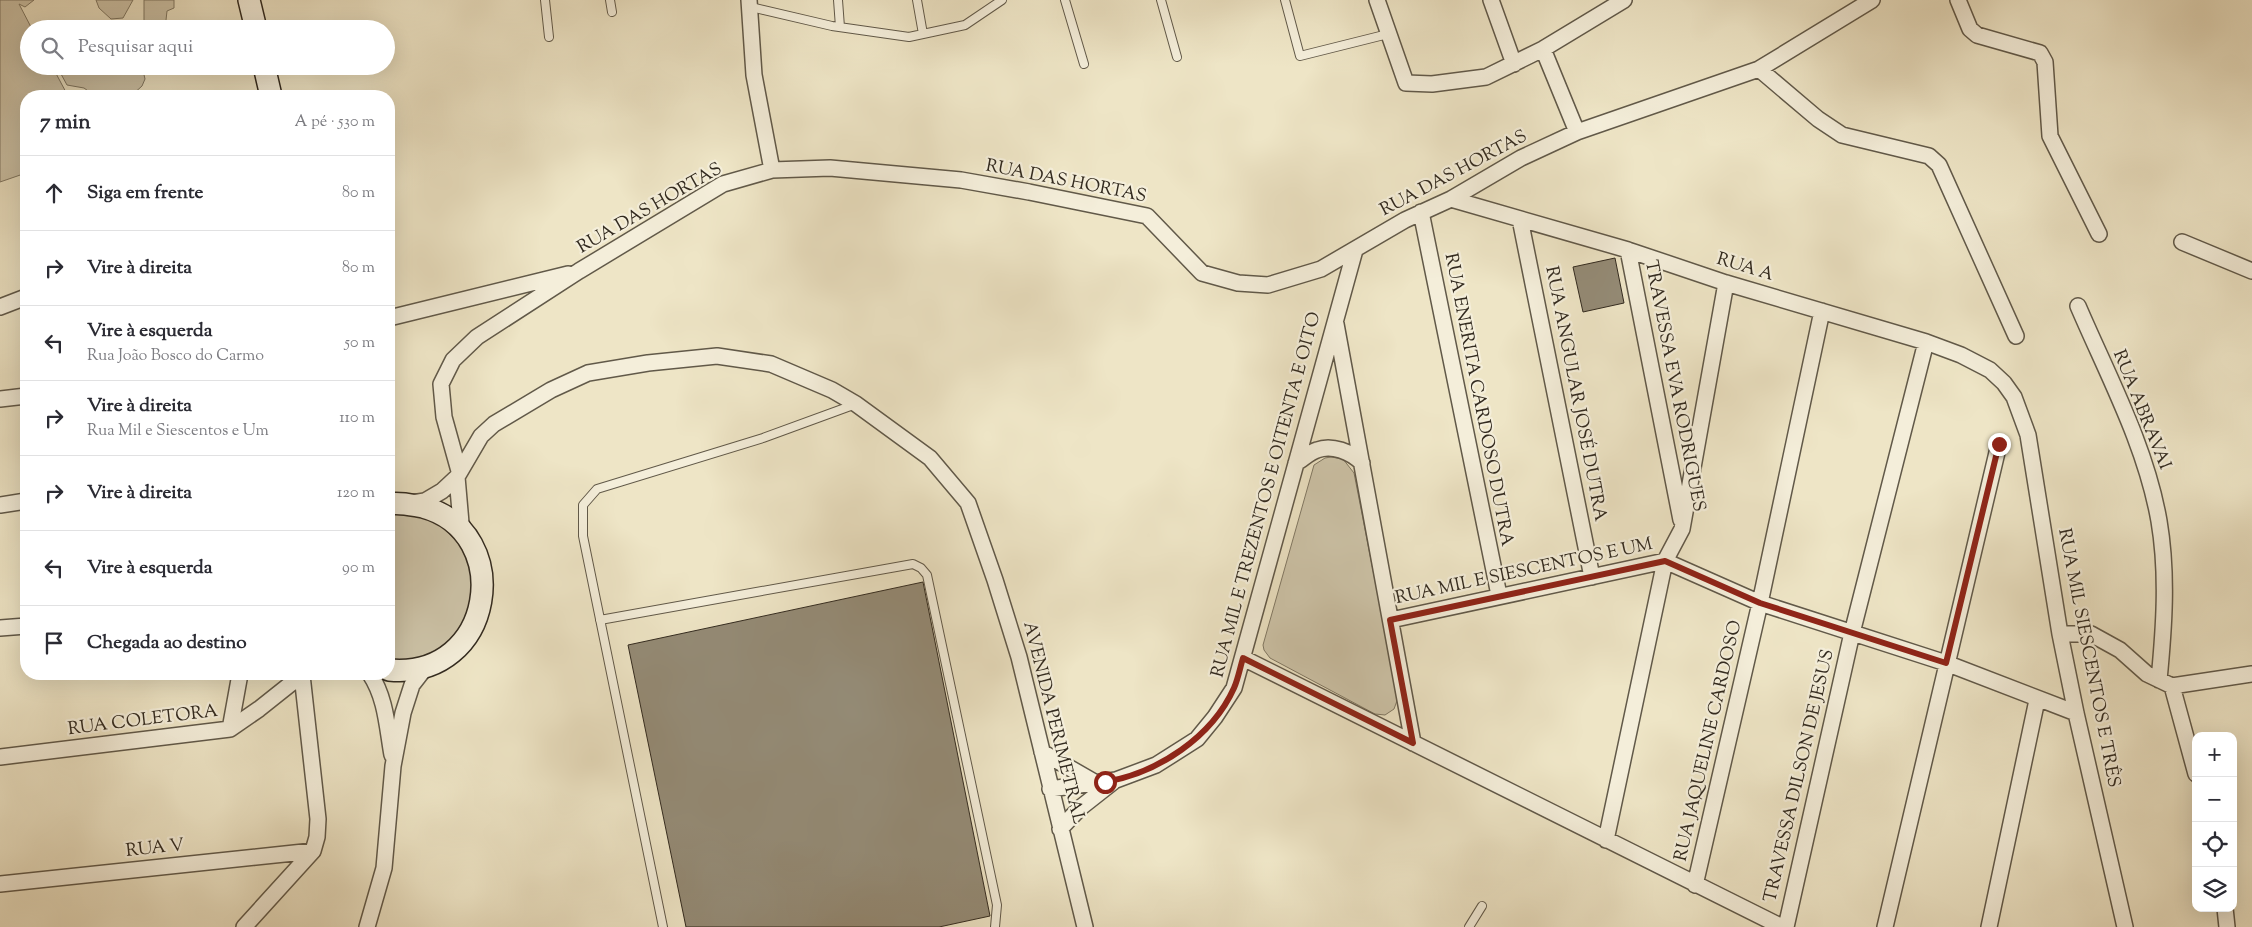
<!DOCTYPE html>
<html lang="pt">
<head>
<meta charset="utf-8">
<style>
  body { margin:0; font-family:"Sorts Mill Goudy",serif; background:#f7f7f7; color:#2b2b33 }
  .controls { position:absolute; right:15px; bottom:15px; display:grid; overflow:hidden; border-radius:10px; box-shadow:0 5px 20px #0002 }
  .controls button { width:45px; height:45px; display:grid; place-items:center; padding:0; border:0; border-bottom:1px solid #e1e1e2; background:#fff; color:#2b2b33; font:25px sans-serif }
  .stop { position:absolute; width:15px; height:15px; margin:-11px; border:4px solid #8f2418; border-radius:50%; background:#fff }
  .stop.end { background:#8f2418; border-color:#fff; box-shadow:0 1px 5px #0008 }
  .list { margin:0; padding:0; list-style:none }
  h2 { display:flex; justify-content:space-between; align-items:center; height:65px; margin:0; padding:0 20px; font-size:21px }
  h2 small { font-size:16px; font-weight:400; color:#7c7c81 }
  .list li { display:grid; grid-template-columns:32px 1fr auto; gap:15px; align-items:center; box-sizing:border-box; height:75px; padding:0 20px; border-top:1px solid #e1e1e2 }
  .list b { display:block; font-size:19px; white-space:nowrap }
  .list p { margin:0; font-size:16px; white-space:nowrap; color:#7c7c81 }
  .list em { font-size:16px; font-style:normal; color:#7c7c81 }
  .icon { flex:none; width:28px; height:28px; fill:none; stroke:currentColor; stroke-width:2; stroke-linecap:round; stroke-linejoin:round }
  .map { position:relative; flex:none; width:2252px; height:927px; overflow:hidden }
  .search { position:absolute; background:#fff; box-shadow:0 5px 20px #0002; left:20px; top:20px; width:375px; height:55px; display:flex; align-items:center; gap:12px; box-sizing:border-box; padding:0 18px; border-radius:28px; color:#7c7c81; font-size:19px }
  .panel { position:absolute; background:#fff; box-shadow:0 5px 20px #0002; left:20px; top:90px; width:375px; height:590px; border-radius:20px }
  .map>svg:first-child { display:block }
  .green { fill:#cec5aa; stroke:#807864 }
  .building { fill:#948b76; stroke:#322a1f }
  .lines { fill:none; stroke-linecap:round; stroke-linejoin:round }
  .lane-casing { stroke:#615949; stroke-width:10 }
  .street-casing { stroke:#615949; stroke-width:18 }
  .secondary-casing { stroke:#322a1f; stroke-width:24 }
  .lane { stroke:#f4eeda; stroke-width:8 }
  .street { stroke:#f4eeda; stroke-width:15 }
  .secondary { stroke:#f4eeda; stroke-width:21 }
  .route { stroke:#8f2418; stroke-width:6 }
  .labels { text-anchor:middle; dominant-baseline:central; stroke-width:4.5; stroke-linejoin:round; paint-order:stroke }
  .street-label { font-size:18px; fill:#322a1f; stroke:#f4eeda }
</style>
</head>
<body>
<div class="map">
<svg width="2252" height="927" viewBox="0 0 2252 927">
  <rect width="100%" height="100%" fill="#eee5c6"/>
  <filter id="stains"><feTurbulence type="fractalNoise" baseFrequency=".004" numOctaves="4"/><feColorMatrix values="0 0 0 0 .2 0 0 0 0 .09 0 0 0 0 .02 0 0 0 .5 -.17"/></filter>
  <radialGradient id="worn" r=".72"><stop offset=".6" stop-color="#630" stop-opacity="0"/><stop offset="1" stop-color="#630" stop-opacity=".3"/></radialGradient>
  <!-- green -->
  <path class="green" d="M 0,0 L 34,0 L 25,7 L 19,4 L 32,29 L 29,29 L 29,66 L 52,66 L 68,96 L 26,96 L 26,173 L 0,182 Z
    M 96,0 L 133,0 L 123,18 L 111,19 L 99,8 Z
    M 144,0 L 174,0 L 174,8 L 167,11 L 165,29 L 144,29 Z
    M 61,66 L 86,66 L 92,73 L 101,67 L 142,66 L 145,79 L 142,86 L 131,96 L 90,96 L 91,93 L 84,88 L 67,85 L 61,74 Z
    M 1331,457 L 1343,459 L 1354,473 L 1398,698 L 1394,709 L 1385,715 L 1375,714 L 1270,658 L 1264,650 L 1263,645 L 1314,465 L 1325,458 Z
    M 389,511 L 435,519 L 469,555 L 475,579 L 464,627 L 447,646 L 425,658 L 389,661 Z"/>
  <!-- building -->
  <path class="building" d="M 1615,258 L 1624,303 L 1583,312 L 1573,267 Z
    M 923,582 L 990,916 L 939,927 L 686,927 L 628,645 Z"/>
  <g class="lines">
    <!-- lane casing -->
    <g class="lane-casing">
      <path id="lane" d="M 545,0 L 549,37
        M 610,0 L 612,12
        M 838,0 L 840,27
        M 917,0 L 923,34
        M 1065,0 L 1084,64
        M 1161,0 L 1177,57
        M 1285,0 L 1300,56 L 1388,34
        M 751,7 L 832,26 L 909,37 L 965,25 L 1002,0
        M 600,620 L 913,564 L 921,568 L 927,575 L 997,905 L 995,927
        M 663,927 L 583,536 L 583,505 L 597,489 L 763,438 L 856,404
        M 1469,927 L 1482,906"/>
    </g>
    <!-- street casing -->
    <g class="street-casing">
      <path id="street" d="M 749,0 L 754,75 L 772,170
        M 1377,0 L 1406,83 L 1432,84 L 1486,77 L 1543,49 L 1624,0
        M 1491,0 L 1514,64
        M 1958,0 L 1970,29 L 1977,35 L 2040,53 L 2045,62 L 2050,136 L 2099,234
        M 1543,49 L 1577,132
        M 1759,69 L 1818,119 L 1842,135 L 1929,156 L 1939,165 L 2016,336
        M 1451,199 L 1628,250 L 1726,283 L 1926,342 L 1961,355 L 1990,370 L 2004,383 L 2014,397 L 2028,435 L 2060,634 L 2076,713 L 2125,927
        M 1421,212 L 1499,595
        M 1520,219 L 1592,577
        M 2182,242 L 2252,271
        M 1628,250 L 1681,520
        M 2078,306 C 2108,376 2146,446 2159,521 C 2168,574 2164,628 2159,680
        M 0,307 L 26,297
        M 389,318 L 568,274
        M 1336,324 L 1413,743
        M 0,399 L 26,396
        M 1296,463 C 1303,459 1310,452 1317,450 C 1332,444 1351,452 1362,463
        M 459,471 L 444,417 L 441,384 L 453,360 L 477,337 L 579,271 L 723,184 L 772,170 L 830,168 L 961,180 L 1029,192 L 1147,216 L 1202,273 L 1238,283 L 1268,285 L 1321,269 L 1405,220 L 1451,199 L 1521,158 L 1577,132 L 1759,69 L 1872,0
        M 457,477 L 461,523 L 465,532
        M 411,503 L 425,501 L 442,491 L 457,477 L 481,436 L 494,424 L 551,390 L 588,373 L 648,363 L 717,356 L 771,364 L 832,390 L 856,404 L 930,458 L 968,503 L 995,580 L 1019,657 L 1085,927
        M 0,505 L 26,501
        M 1391,620 L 1665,561 L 1760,603 L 1946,663 L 2076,713
        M 0,628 L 26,626
        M 2060,634 L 2091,634 L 2120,650 L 2147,674 L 2172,686 L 2252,674
        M 1243,658 L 1782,927
        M 370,674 C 386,698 387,727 392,755
        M 2172,686 L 2196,774
        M 230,729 L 240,674
        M 1042,752 L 1096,783
        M 0,757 L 230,729 L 259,709 L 303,674
        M 1050,789 L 1116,780 L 1156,765 L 1197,739 L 1215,717 L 1234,688 L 1355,250
        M 1060,829 L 1080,808 L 1113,782
        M 1606,840 L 1665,561 L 1682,529 L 1726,283
        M 0,884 L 313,851
        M 1695,885 L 1760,603 L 1822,311
        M 2225,908 L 2227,927
        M 244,927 L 313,851 L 317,837 L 318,819 L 302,675
        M 367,927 L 384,868 L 393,766 L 403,713 L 412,685 L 426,667
        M 1786,927 L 1852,633 L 1926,342
        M 1885,927 L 1999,444
        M 1989,927 L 2037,700"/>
    </g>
    <!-- secondary casing -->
    <g class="secondary-casing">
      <path id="secondary" d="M 249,0 L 256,29
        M 264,66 L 271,96
        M 389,504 C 400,502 411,505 423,507 C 516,532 495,680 389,670"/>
    </g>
    <!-- lane -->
    <use href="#lane" class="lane"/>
    <!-- street -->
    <use href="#street" class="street"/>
    <!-- secondary -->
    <use href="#secondary" class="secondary"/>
  </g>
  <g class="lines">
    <!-- route -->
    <path class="route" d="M 1105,782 C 1158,773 1212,737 1234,688 C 1238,679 1240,668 1243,658 L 1413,743 L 1390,620 L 1665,561 L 1760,603 L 1946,663 L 1999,444"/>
  </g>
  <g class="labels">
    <!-- street labels -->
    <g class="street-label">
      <text transform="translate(1454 174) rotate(-28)">RUA DAS HORTAS</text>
      <text transform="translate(1066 182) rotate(11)">RUA DAS HORTAS</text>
      <text transform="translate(650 209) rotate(-30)">RUA DAS HORTAS</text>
      <text transform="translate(1745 268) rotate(17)">RUA A</text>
      <text transform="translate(1674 386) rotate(79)">TRAVESSA EVA RODRIGUES</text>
      <text transform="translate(1575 394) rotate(79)">RUA ANGULAR JOSÉ DUTRA</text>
      <text transform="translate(1478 400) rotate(79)">RUA ENERITA CARDOSO DUTRA</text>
      <text transform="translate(2141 410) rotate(68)">RUA ABRAVAI</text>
      <text transform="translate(1267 495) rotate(-75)">RUA MIL E TREZENTOS E OITENTA E OITO</text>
      <text transform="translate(1524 572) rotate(-12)">RUA MIL E SIESCENTOS E UM</text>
      <text transform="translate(2088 658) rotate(79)">RUA MIL SIESCENTOS E TRÊS</text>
      <text transform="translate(143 721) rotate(-7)">RUA COLETORA</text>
      <text transform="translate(1053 723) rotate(76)">AVENIDA PERIMETRAL</text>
      <text transform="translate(1709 741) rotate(-77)">RUA JAQUELINE CARDOSO</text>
      <text transform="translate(1800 776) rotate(-77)">TRAVESSA DILSON DE JESUS</text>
      <text transform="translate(155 849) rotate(-6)">RUA V</text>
    </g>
  </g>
  <rect width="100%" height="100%" filter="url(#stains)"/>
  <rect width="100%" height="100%" fill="url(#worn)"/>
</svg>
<div class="controls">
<button>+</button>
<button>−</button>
<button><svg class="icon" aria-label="locate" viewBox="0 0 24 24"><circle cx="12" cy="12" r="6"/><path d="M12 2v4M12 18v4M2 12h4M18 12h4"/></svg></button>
<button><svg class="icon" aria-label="layers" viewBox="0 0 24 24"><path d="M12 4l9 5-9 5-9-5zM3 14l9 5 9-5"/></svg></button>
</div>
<div class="stop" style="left:1105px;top:782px"></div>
<div class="stop end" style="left:1999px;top:444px"></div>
<div class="search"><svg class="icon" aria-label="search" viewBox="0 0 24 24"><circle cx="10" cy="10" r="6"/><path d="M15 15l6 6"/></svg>Pesquisar aqui</div>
<section class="panel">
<h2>7 min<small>A pé · 530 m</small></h2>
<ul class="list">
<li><svg class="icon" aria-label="ahead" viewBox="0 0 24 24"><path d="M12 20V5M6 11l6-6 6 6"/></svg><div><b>Siga em frente</b></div><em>80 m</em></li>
<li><svg class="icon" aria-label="right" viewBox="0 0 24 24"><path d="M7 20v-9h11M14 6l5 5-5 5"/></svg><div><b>Vire à direita</b></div><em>80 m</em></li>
<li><svg class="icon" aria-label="left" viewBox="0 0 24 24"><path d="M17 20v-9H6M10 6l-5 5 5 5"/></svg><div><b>Vire à esquerda</b><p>Rua João Bosco do Carmo</p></div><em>50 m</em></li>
<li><svg class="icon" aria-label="right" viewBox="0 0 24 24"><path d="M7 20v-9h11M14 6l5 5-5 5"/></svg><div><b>Vire à direita</b><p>Rua Mil e Siescentos e Um</p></div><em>110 m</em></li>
<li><svg class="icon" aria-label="right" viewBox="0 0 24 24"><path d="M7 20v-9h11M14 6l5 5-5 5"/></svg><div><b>Vire à direita</b></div><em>120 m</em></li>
<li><svg class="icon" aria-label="left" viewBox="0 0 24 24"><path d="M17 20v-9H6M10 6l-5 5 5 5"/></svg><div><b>Vire à esquerda</b></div><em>90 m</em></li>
<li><svg class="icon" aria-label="arrive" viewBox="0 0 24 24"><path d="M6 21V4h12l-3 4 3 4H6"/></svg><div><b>Chegada ao destino</b></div></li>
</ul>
</section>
</div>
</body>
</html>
